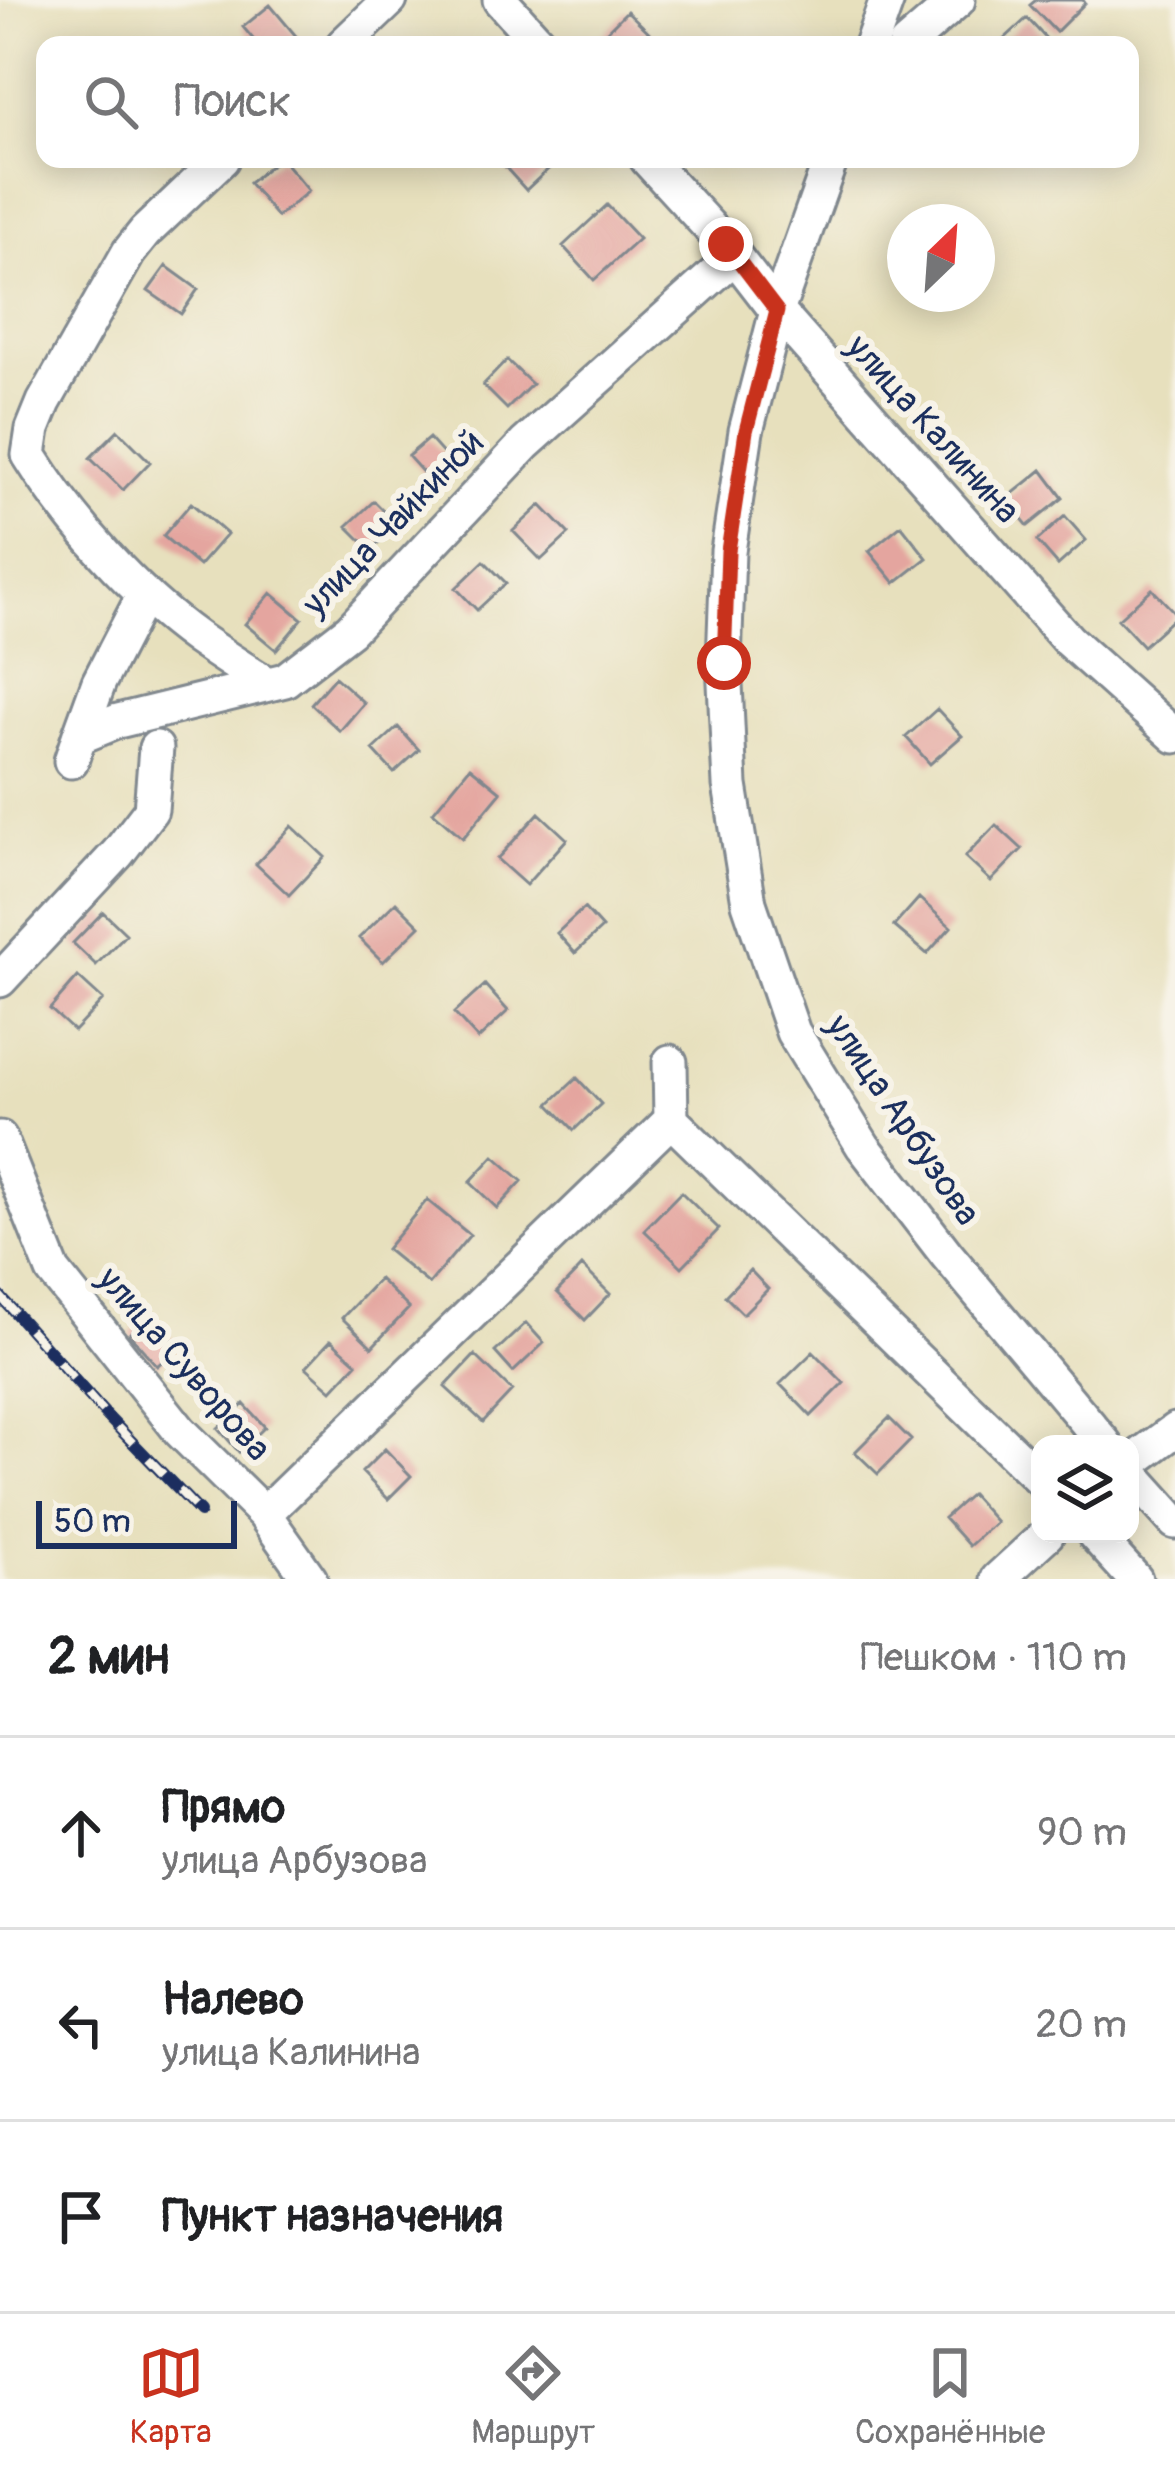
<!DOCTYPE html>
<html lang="ru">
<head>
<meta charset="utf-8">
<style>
  body { margin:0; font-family:Pangolin,sans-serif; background:#f2f2f2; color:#202124 }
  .controls { position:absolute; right:36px; bottom:36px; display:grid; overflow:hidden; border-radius:24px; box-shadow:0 6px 30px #0003 }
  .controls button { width:108px; height:108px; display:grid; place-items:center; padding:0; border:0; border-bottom:3px solid #e0e0e0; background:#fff; color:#202124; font:60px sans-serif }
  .compass { position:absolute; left:887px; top:204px; width:108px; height:108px; border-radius:50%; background:#fff; box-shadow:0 6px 30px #0003; rotate:25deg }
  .scale { position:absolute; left:36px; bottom:30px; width:201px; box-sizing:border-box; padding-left:12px; border:6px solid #1b2f5e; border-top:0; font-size:33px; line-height:42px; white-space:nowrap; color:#1b2f5e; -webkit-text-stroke:9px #f7f3e8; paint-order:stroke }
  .stop { position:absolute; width:36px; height:36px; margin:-27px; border:9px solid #c8321e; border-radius:50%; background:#fff }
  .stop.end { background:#c8321e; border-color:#fff; box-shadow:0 3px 12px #0008 }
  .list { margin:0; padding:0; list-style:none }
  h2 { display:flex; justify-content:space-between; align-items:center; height:156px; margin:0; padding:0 48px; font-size:51px }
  h2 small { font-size:39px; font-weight:400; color:#757577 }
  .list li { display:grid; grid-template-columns:78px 1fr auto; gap:36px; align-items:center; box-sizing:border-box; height:192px; padding:0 48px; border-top:3px solid #e0e0e0 }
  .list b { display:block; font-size:45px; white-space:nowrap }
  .list p { margin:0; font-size:39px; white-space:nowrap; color:#757577 }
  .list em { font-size:39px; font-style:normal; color:#757577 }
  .icon { flex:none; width:66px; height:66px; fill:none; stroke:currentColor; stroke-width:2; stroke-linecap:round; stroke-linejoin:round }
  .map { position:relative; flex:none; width:1175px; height:1579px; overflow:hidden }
  .search { position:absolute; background:#fff; box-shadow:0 6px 30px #0003; left:36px; right:36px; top:36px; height:132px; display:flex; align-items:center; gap:30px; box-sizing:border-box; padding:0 42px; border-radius:24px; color:#757577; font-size:45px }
  .sheet { height:732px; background:#fff }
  nav { display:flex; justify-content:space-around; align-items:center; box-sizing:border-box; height:168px; border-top:3px solid #e0e0e0; background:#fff; font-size:33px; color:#757577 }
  nav a { display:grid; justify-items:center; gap:6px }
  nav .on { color:#c8321e }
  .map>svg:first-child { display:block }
  .building { fill:#e4a59f }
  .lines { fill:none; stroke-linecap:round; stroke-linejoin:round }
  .minor-casing { stroke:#81888e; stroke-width:39 }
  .minor { stroke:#fff; stroke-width:33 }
  .rail-casing { stroke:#1b2f5e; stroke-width:12 }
  .rail { stroke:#f7f3e8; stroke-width:8; stroke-dasharray:22; stroke-linecap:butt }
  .route { stroke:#c8321e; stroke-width:15 }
  .labels { text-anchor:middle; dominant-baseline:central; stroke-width:12; stroke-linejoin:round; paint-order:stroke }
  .street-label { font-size:36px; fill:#1b2f5e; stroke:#f7f3e8 }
</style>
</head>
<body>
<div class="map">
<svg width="1175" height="1579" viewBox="0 0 1175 1579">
  <rect width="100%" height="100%" fill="#f7f3e8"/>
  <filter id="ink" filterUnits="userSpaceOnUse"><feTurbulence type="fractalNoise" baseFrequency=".00833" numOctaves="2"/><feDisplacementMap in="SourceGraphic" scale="24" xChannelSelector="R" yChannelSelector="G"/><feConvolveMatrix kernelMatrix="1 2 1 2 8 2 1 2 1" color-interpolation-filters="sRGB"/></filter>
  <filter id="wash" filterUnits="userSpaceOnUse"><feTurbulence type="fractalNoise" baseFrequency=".004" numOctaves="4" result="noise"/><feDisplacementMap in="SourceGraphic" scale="48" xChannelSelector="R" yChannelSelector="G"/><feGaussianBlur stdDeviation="2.7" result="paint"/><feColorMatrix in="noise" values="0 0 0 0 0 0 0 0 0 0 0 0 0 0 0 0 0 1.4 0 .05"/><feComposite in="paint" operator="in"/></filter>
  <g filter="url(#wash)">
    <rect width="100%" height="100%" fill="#e7e0bd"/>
    <g id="blocks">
      <!-- building -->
      <path class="building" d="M 1036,0 L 1083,0 L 1085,3 L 1056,32 L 1030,5 Z
        M 270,5 L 296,36 L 285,45 L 258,45 L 243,27 Z
        M 627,11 L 656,39 L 650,45 L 613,45 L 603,35 Z
        M 1027,18 L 1052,45 L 1004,45 L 1001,42 Z
        M 278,159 L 282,159 L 309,191 L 277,217 L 249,183 Z
        M 498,159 L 559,159 L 526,190 Z
        M 607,205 L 639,239 L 594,280 L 563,246 Z
        M 166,266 L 198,289 L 181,314 L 148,291 Z
        M 507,360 L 532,384 L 507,409 L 483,385 Z
        M 118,430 L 150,462 L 123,490 L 90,458 Z
        M 429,438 L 456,468 L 435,486 L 408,456 Z
        M 1042,470 L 1063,498 L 1028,526 L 1006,499 Z
        M 374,501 L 397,524 L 371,550 L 347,526 Z
        M 191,503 L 227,534 L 199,566 L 163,536 Z
        M 541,505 L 569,534 L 541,560 L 513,531 Z
        M 1065,516 L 1086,540 L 1058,565 L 1037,541 Z
        M 901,525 L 927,558 L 895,583 L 869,551 Z
        M 484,561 L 506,583 L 477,610 L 456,588 Z
        M 1152,589 L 1175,613 L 1175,617 L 1143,646 L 1118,619 Z
        M 271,593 L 302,619 L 276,650 L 245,624 Z
        M 335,677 L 364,703 L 340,731 L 311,704 Z
        M 937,709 L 962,736 L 930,764 L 906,737 Z
        M 398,727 L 419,750 L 394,773 L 373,750 Z
        M 470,767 L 501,792 L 463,838 L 433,812 Z
        M 539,813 L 567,839 L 526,885 L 497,859 Z
        M 996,825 L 1022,849 L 991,881 L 965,857 Z
        M 292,826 L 325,857 L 289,895 L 256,864 Z
        M 919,898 L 951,927 L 927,954 L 894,926 Z
        M 396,902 L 420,926 L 383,962 L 359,938 Z
        M 584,908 L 602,928 L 575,953 L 557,933 Z
        M 103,912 L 126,934 L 96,965 L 73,943 Z
        M 78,977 L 103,1000 L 74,1031 L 50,1009 Z
        M 485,985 L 508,1011 L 478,1039 L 454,1013 Z
        M 577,1078 L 601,1104 L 574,1130 L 549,1104 Z
        M 494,1156 L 522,1181 L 497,1208 L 470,1182 Z
        M 681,1192 L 719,1229 L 682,1267 L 644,1230 Z
        M 427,1200 L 470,1235 L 429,1284 L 386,1249 Z
        M 582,1266 L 610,1294 L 585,1320 L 557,1292 Z
        M 750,1270 L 768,1289 L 743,1314 L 725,1296 Z
        M 379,1279 L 409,1308 L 372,1347 L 342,1318 Z
        M 150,1314 L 179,1347 L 157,1366 L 129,1334 Z
        M 526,1323 L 544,1343 L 513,1372 L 495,1352 Z
        M 331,1340 L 357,1363 L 332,1390 L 306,1367 Z
        M 813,1352 L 844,1383 L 811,1416 L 780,1384 Z
        M 475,1355 L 512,1391 L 483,1422 L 445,1387 Z
        M 244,1404 L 265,1427 L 239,1452 L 218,1428 Z
        M 889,1418 L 911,1440 L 878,1474 L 855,1452 Z
        M 385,1449 L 411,1476 L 388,1499 L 362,1472 Z
        M 971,1494 L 996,1522 L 969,1546 L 944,1518 Z"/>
    </g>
  </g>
  <g filter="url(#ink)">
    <use href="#blocks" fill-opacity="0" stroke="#81888e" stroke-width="3"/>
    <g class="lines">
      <!-- minor casing -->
      <g class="minor-casing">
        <path id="minor" d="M 500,0 L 541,45
          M 343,45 L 390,0
          M 871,45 L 887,0
          M 906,45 L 958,0
          M 222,159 L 145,232 L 129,252 L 44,402 L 33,429 L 29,455 C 71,522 133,592 197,638 C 220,654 243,669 267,684
          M 647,159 L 726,245 L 777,311 L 1068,640 L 1175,736
          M 831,159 L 777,311 L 746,431 L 728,551 L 724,663 L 730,785 L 749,903 L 793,1032 L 863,1146 L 947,1255 L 1105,1444
          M 79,737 L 99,682 L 144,595
          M 71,761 L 79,737 L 118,721 L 285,680 L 350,630 L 525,444 L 734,257
          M 0,980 L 118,853 L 151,810 L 156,748
          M 671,1120 L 1040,1479
          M 0,1138 L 53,1271 L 180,1431 L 264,1514 L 310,1579
          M 1130,1463 L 1175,1430
          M 1130,1472 L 1175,1522
          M 264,1514 L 671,1120 L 670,1062
          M 1094,1534 L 1135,1579
          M 998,1579 L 1047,1534"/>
      </g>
      <!-- minor -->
      <use href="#minor" class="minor"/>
      <!-- rail casing -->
      <g class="rail-casing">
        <path id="rail" d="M 0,1296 L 108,1417 L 200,1512"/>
      </g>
      <!-- rail -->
      <use href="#rail" class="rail"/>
    </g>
  </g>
  <g class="lines" filter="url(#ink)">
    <!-- route -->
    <path class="route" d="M 724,663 L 728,551 L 746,431 L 777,311 L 726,244"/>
  </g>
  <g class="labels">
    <!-- street labels -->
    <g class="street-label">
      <text transform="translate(933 429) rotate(48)">улица Калинина</text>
      <text transform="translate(393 523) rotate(-46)">улица Чайкиной</text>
      <text transform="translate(903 1120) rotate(56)">улица Арбузова</text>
      <text transform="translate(184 1364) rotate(49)">улица Суворова</text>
    </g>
  </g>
</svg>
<div class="controls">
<button><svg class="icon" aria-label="layers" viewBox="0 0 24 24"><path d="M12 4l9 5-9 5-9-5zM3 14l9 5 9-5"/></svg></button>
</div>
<svg class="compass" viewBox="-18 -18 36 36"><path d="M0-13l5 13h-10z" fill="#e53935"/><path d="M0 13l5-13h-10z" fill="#757577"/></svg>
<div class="scale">50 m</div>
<div class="stop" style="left:724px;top:663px"></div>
<div class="stop end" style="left:726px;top:244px"></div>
<div class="search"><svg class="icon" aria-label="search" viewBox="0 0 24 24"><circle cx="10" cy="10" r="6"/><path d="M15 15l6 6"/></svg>Поиск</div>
</div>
<section class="sheet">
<h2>2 мин<small>Пешком · 110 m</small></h2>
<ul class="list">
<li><svg class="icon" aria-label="ahead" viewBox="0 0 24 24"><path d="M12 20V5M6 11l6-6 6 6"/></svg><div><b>Прямо</b><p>улица Арбузова</p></div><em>90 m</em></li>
<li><svg class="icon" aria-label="left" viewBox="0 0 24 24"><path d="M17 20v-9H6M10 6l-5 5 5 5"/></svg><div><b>Налево</b><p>улица Калинина</p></div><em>20 m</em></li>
<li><svg class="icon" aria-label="arrive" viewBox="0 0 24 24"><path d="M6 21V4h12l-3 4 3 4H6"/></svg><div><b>Пункт назначения</b></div></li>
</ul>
</section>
<nav>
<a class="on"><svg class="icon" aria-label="map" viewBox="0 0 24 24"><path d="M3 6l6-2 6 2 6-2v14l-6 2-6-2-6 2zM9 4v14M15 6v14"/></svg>Карта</a>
<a><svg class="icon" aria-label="directions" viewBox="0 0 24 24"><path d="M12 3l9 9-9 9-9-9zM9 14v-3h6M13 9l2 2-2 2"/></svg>Маршрут</a>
<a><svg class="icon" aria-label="saved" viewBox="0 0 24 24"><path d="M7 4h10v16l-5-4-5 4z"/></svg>Сохранённые</a>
</nav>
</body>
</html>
